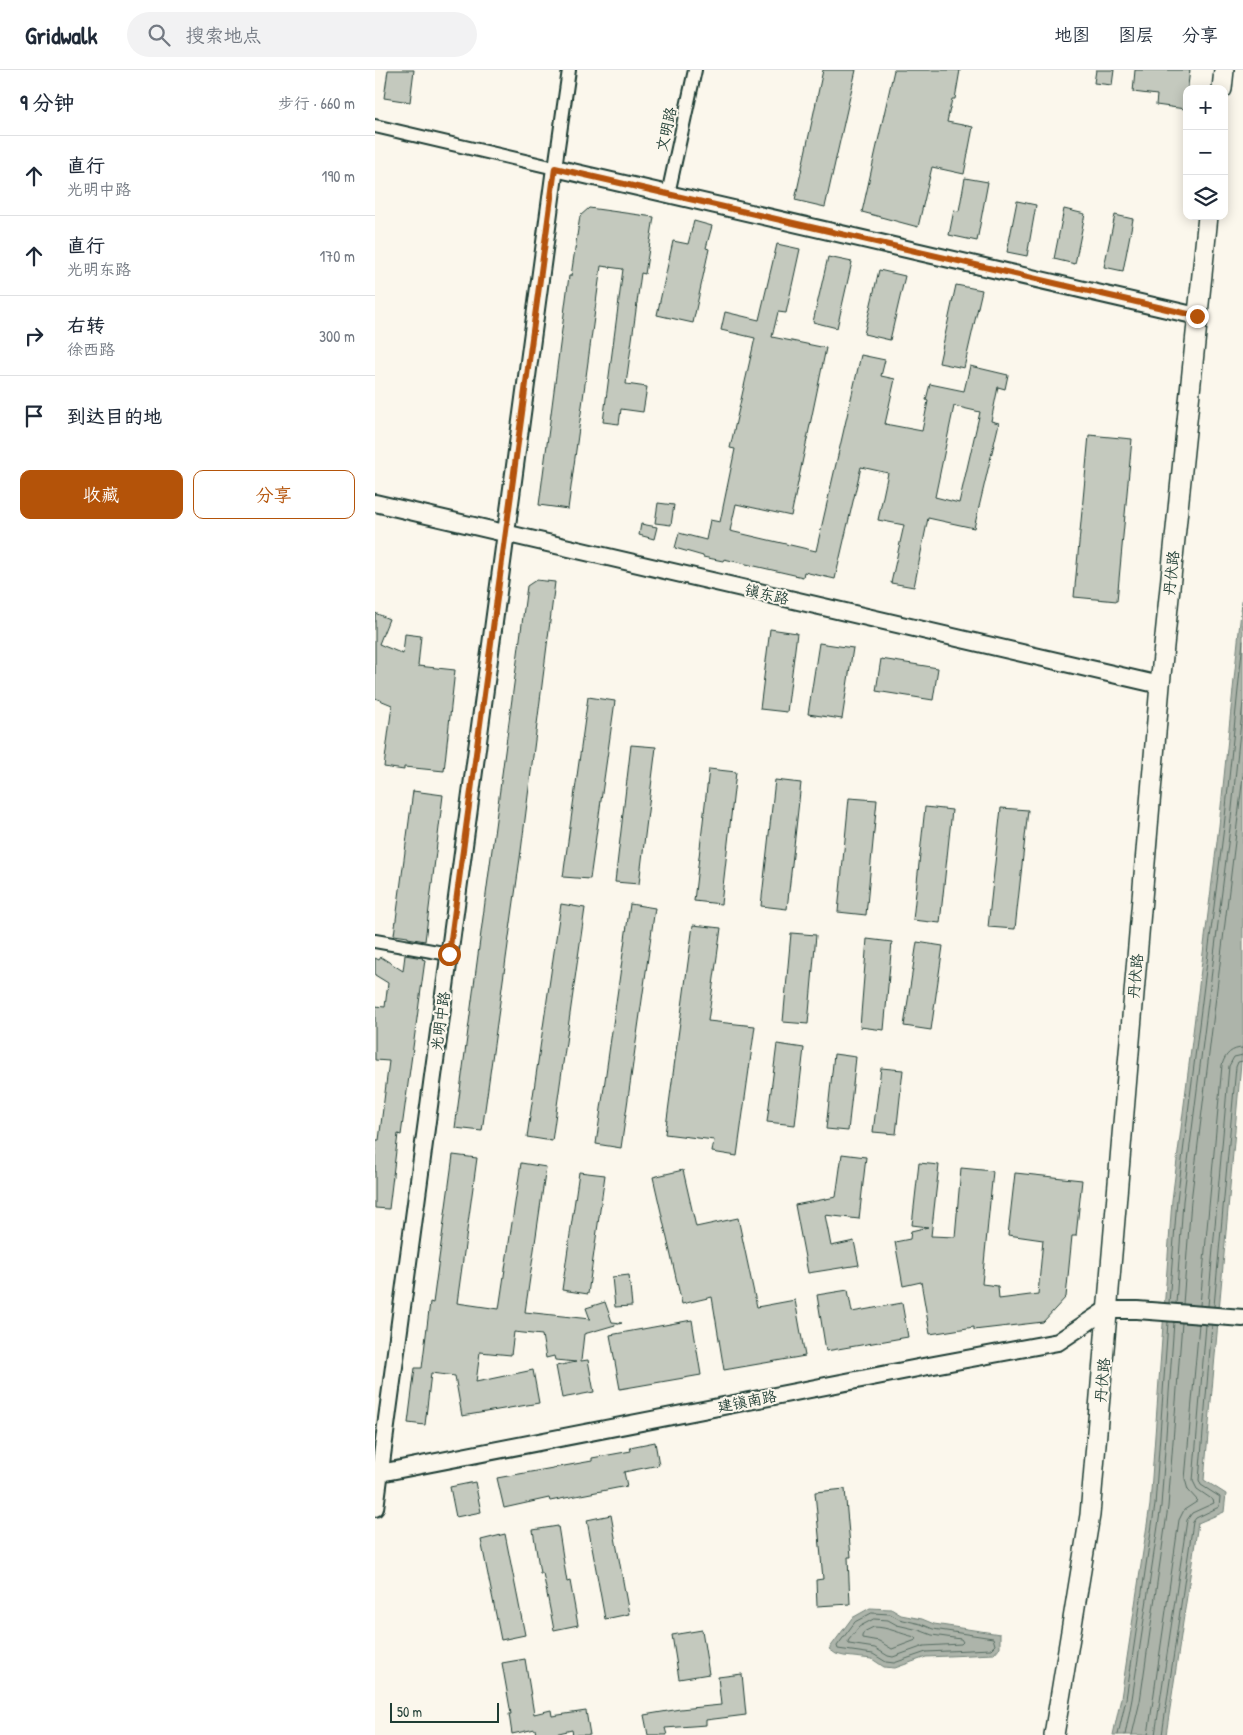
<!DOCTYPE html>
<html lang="zh">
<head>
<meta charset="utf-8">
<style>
  body { margin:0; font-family:"Patrick Hand","LXGW WenKai TC",sans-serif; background:#f2f2f3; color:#1f2937 }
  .controls { position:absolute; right:15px; top:15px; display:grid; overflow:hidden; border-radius:10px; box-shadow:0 2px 12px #0003 }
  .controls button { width:45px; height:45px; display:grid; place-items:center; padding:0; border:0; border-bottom:1px solid #e0e1e3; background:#fff; color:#1f2937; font:25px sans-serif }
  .scale { position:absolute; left:15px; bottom:12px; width:109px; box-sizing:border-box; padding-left:5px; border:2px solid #1f3d34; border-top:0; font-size:14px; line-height:18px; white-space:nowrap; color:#1f3d34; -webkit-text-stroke:4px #fbf7ec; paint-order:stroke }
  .stop { position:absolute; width:15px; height:15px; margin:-11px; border:4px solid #b45309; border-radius:50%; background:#fff }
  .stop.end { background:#b45309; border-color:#fff; box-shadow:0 1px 5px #0008 }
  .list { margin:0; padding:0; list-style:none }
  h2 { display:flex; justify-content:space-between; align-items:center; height:65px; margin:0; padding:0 20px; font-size:21px }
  h2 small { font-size:16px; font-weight:400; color:#747a83 }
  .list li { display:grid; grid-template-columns:32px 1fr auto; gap:15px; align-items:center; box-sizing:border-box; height:80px; padding:0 20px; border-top:1px solid #e0e1e3 }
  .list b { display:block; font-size:19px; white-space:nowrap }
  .list p { margin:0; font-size:16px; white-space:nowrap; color:#747a83 }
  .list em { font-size:16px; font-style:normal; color:#747a83 }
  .actions { display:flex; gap:10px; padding:15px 20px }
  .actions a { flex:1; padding:11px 0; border:1px solid #b45309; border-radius:10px; text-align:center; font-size:18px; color:#b45309 }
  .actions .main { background:#b45309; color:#fff }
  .icon { flex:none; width:28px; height:28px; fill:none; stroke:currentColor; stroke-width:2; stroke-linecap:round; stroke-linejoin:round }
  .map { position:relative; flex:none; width:868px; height:1665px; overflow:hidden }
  header { display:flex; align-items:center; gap:30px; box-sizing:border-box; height:70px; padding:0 25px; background:#fff; border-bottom:1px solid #e0e1e3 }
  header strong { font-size:24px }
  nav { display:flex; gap:28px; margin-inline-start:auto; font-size:18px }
  .search { width:350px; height:45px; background:#f2f2f3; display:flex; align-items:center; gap:12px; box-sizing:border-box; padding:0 18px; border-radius:28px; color:#747a83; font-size:19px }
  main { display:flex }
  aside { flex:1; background:#fff }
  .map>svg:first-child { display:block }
  .water { fill:#adb4aa; stroke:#74847b }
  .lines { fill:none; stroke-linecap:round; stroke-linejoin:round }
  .shore { stroke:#586d63; stroke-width:1 }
  .building { fill:#c4c9be; stroke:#1f3d34; fill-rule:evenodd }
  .minor-casing { stroke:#1f3d34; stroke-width:16 }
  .tertiary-casing { stroke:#1f3d34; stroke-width:20 }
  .secondary-casing { stroke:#1f3d34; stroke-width:22 }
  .minor { stroke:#fbf7ec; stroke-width:12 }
  .tertiary { stroke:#fbf7ec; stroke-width:16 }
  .secondary { stroke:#fbf7ec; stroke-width:19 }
  .route { stroke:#b45309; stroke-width:6 }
  .labels { text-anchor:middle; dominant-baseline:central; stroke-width:4; stroke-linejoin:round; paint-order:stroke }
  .street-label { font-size:15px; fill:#1f3d34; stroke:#fbf7ec }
</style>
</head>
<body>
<header>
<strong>Gridwalk</strong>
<div class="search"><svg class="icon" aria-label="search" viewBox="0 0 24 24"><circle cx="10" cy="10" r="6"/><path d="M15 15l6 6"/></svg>搜索地点</div>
<nav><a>地图</a><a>图层</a><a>分享</a></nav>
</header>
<main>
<aside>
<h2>9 分钟<small>步行 · 660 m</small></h2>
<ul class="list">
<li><svg class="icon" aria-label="ahead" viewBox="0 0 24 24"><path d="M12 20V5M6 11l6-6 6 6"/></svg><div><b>直行</b><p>光明中路</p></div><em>190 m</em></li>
<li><svg class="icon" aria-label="ahead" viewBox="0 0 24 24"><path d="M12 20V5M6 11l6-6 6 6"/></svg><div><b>直行</b><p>光明东路</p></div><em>170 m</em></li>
<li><svg class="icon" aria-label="right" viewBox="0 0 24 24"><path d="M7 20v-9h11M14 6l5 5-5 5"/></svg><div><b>右转</b><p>徐西路</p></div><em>300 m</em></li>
<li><svg class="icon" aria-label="arrive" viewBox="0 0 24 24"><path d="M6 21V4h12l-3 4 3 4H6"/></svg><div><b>到达目的地</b></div></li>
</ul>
<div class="actions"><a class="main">收藏</a><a>分享</a></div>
</aside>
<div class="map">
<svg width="868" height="1665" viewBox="0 0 868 1665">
  <rect width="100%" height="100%" fill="#fbf7ec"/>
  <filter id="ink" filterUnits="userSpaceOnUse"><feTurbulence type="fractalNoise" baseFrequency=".02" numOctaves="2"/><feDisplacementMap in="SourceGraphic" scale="10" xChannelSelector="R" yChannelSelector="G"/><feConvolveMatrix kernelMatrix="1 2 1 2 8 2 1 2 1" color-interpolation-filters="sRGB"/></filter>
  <g filter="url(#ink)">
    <!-- water -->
    <path class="water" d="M 868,522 L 868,970 L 829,1410 L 851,1424 L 849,1442 L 823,1453 L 791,1665 L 738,1665 L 746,1628 L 775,1435 L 797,1130 L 844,756 Z
      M 495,1538 L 516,1539 L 526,1545 L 547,1549 L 559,1554 L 625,1564 L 625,1577 L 619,1584 L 551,1587 L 520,1598 L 509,1597 L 497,1589 L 469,1586 L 461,1584 L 454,1579 L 477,1548 Z"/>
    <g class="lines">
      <!-- shore -->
      <path class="shore" d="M 794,1233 L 802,1130 L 849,757 L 868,571
        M 801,1234 L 808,1131 L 855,758 L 868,632
        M 808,1234 L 816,1131 L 868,706
        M 825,1235 L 847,995 C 850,984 857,978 868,978
        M 833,1236 L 854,996 L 859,987 L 868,985
        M 839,1236 L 861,997 L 863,992 L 868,991
        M 497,1543 L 515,1544 L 524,1549 L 546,1554 L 558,1559 L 618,1568 L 620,1575 L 616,1579 L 551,1582 L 519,1593 L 511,1592 L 498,1584 L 463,1579 L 462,1576 L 480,1552 Z
        M 499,1549 L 513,1550 L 522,1555 L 544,1560 L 557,1565 L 586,1569 L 588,1572 L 586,1574 L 549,1576 L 518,1587 L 513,1586 L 500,1578 L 474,1574 L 473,1571 L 484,1557 Z
        M 499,1557 C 513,1557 526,1564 540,1567 L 541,1570 L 517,1579 L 504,1571 L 487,1568 L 487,1566 L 489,1562 Z
        M 743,1665 L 751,1629 L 780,1435 L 793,1252
        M 750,1665 L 757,1629 L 786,1436 L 799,1252
        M 757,1665 L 765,1631 L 793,1437 L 807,1253
        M 773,1665 L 804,1450 L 809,1440 L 823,1431 L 813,1420 L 810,1409 L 824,1254
        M 780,1665 L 812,1450 L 817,1443 L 839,1433 L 838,1430 L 822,1419 L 818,1411 L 831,1255
        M 787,1665 L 818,1452 L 821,1448 L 844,1437 L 845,1427 L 826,1415 L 824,1410 L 837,1255"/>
    </g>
    <!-- building -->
    <path class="building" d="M 13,0 L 39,0 L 35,32 L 9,28 Z
      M 448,0 L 481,0 L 450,137 L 420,130 Z
      M 519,0 L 585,0 L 580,29 L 577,29 L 572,52 L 598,57 L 589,104 L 557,97 L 543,157 L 487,142 Z
      M 721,0 L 739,0 L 737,15 L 719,13 Z
      M 760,0 L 815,0 L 810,39 L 781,35 L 782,25 L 758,22 Z
      M 590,108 L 613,112 L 602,171 L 574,165 L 579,140 L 584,141 Z
      M 642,131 L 661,135 L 652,186 L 632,182 Z
      M 214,138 L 279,147 L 270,204 L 266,203 L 251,314 L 272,317 L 268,342 L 246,339 L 244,354 L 228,352 L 248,199 L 226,196 L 193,439 L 164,435 L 194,206 L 196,206 L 205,146 Z
      M 689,139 L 710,144 L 700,194 L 679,189 Z
      M 740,145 L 758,149 L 748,201 L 729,197 Z
      M 319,151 L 337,156 L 331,178 L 334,179 L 318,253 L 282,245 L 298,171 L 313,174 Z
      M 402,174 L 425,179 L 411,243 L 403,242 L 397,267 L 451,278 L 416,446 L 361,434 L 355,461 L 441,481 L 486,285 L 510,290 L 506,306 L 520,309 L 510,354 L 547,361 L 553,331 L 551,330 L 555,314 L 589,321 L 595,296 L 633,305 L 630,319 L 623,317 L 616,351 L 624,353 L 599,458 L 553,448 L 539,517 L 516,513 L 529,455 L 503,450 L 513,403 L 486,397 L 460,509 L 429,502 L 428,507 L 349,489 L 348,491 L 328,487 L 328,486 L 300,478 L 304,463 L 331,470 L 335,450 L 345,452 L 360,379 L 355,378 L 380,268 L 346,260 L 350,242 L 384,250 ZM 579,336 L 605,342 L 584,433 L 560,427 Z
      M 453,187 L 477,192 L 462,258 L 438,252 Z
      M 504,200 L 530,206 L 515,270 L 489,264 Z
      M 581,215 L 607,220 L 589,298 L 564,293 Z
      M 714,365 L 757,369 L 742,531 L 699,527 Z
      M 283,433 L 299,435 L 296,455 L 280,453 Z
      M 266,454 L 282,457 L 279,469 L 264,465 Z
      M 161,510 L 180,512 L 146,781 L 107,1061 L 80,1058 L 152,516 Z
      M 0,543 L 14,549 L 4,574 L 28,584 L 30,564 L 46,566 L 43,596 L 80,600 L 69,701 L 29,697 L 29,700 L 9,697 L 17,635 L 0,628 Z
      M 395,559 L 422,563 L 412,642 L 385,639 Z
      M 444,573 L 478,578 L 467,649 L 433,644 Z
      M 506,589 L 563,598 L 558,630 L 501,621 Z
      M 213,627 L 240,631 L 215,809 L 188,807 Z
      M 256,675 L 281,677 L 264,814 L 240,812 Z
      M 334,699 L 361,702 L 346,834 L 319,831 Z
      M 400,710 L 426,713 L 412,839 L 386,836 Z
      M 38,721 L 68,725 L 50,871 L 33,868 L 33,867 L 19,865 Z
      M 474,728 L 502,730 L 491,845 L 463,842 Z
      M 550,737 L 577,740 L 565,853 L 538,850 Z
      M 626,738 L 653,740 L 640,859 L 613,857 Z
      M 186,834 L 210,838 L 177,1071 L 152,1067 Z
      M 255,834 L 280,838 L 246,1078 L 221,1074 Z
      M 318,855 L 346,858 L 333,951 L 380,956 L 362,1086 L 337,1082 L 339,1070 L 290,1064 Z
      M 416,863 L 441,865 L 433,954 L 408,952 Z
      M 492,869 L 517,872 L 509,960 L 485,957 Z
      M 542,872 L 568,876 L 556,960 L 529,956 Z
      M 30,885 L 48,888 L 47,889 L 50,890 L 26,1065 L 23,1064 L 14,1139 L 0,1138 L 0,1078 L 1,1070 L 4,1070 L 14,991 L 0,990 L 0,936 L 10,937 L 13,913 L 0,905 L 0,888 L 4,890 L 6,887 L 28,901 Z
      M 402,974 L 429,978 L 420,1055 L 392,1052 Z
      M 459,984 L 481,987 L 473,1061 L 451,1059 Z
      M 506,998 L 528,1000 L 521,1064 L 498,1062 Z
      M 467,1084 L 491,1087 L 484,1149 L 450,1145 L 456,1176 L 479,1171 L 484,1195 L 433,1203 L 420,1135 L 461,1127 Z
      M 78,1085 L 102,1088 L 82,1233 L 124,1239 L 146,1093 L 171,1097 L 150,1242 L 215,1249 L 211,1238 L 230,1232 L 237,1252 L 247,1253 L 209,1264 L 206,1291 L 213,1290 L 219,1322 L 187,1328 L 181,1296 L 201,1292 L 180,1290 L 179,1286 L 171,1288 L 167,1265 L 139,1262 L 136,1285 L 105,1282 L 101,1312 L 158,1300 L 164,1333 L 87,1346 L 80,1306 L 56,1303 L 50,1355 L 33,1353 L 40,1298 L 47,1298 L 55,1232 L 58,1233 Z
      M 544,1093 L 564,1095 L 556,1166 L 580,1167 L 586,1098 L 618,1101 L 607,1214 L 623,1216 L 624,1229 L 663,1224 L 668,1170 L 633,1165 L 640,1103 L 707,1110 L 701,1166 L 697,1166 L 691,1227 L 668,1252 L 599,1260 L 599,1257 L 555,1264 L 546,1212 L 528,1216 L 520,1172 L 535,1169 L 536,1161 L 553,1157 L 537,1155 Z
      M 308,1100 L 321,1157 L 363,1148 L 382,1237 L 420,1230 L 430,1286 L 349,1300 L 337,1227 L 307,1234 L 278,1107 Z
      M 204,1102 L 230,1105 L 213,1224 L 187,1220 Z
      M 254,1205 L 257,1236 L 240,1237 L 237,1207 Z
      M 473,1220 L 477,1242 L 527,1233 L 533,1267 L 451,1281 L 442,1225 Z
      M 317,1250 L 326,1305 L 245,1319 L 235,1265 Z
      M 280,1372 L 284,1395 L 249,1402 L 252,1416 L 175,1431 L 174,1428 L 129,1438 L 122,1408 L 217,1391 L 217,1388 L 256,1381 L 255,1377 Z
      M 100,1412 L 106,1442 L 81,1447 L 75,1417 Z
      M 470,1419 L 476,1487 L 473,1487 L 475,1534 L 442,1536 L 441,1510 L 448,1509 L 440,1422 Z
      M 236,1445 L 254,1544 L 230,1549 L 212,1450 Z
      M 183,1456 L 192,1512 L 195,1511 L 203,1555 L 179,1560 L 168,1503 L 165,1503 L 158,1460 Z
      M 130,1464 L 150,1565 L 126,1570 L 106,1470 Z
      M 327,1560 L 334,1604 L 304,1609 L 297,1565 Z
      M 150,1589 L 159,1644 L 176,1640 L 177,1646 L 211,1641 L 215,1665 L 198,1665 L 197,1660 L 175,1665 L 161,1665 L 160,1659 L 137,1664 L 134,1644 L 136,1644 L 127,1593 Z
      M 367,1604 L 371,1645 L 331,1650 L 331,1655 L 290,1658 L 292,1665 L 273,1665 L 269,1645 L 305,1639 L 346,1635 L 343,1607 Z"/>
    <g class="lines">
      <!-- minor casing -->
      <g class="minor-casing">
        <path id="minor" d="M 0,56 L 180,98 L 194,0
          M 293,124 L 320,0
          M 0,871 L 74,884"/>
      </g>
      <!-- tertiary casing -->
      <g class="tertiary-casing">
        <path id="tertiary" d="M 0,433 L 785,615
          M 0,1404 L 548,1297 L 683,1272 L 731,1240 L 762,1240 L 868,1248
          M 0,1438 L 180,98 L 822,246"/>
      </g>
      <!-- secondary casing -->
      <g class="secondary-casing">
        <path id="secondary" d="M 847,19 L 849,0
          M 679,1665 L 715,1445 L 785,615 L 833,146"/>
      </g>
      <!-- minor -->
      <use href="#minor" class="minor"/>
      <!-- tertiary -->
      <use href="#tertiary" class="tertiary"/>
      <!-- secondary -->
      <use href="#secondary" class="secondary"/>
    </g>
  </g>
  <g class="lines" filter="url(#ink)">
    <!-- route -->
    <path class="route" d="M 74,884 L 180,98 L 822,246"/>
  </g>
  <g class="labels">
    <!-- street labels -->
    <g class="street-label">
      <text transform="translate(291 59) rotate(-77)">文明路</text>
      <text transform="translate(796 503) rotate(-84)">丹伏路</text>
      <text transform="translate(392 524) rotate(13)">镇东路</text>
      <text transform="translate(760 906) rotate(-85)">丹伏路</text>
      <text transform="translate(65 951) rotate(-82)">光明中路</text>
      <text transform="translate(727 1310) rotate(-85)">丹伏路</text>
      <text transform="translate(372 1331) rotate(-11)">建镇南路</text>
    </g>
  </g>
</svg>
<div class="controls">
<button>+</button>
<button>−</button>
<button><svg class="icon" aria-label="layers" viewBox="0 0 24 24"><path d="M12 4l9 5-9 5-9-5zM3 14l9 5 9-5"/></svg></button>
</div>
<div class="scale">50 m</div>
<div class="stop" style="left:74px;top:884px"></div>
<div class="stop end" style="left:822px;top:246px"></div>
</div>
</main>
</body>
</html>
